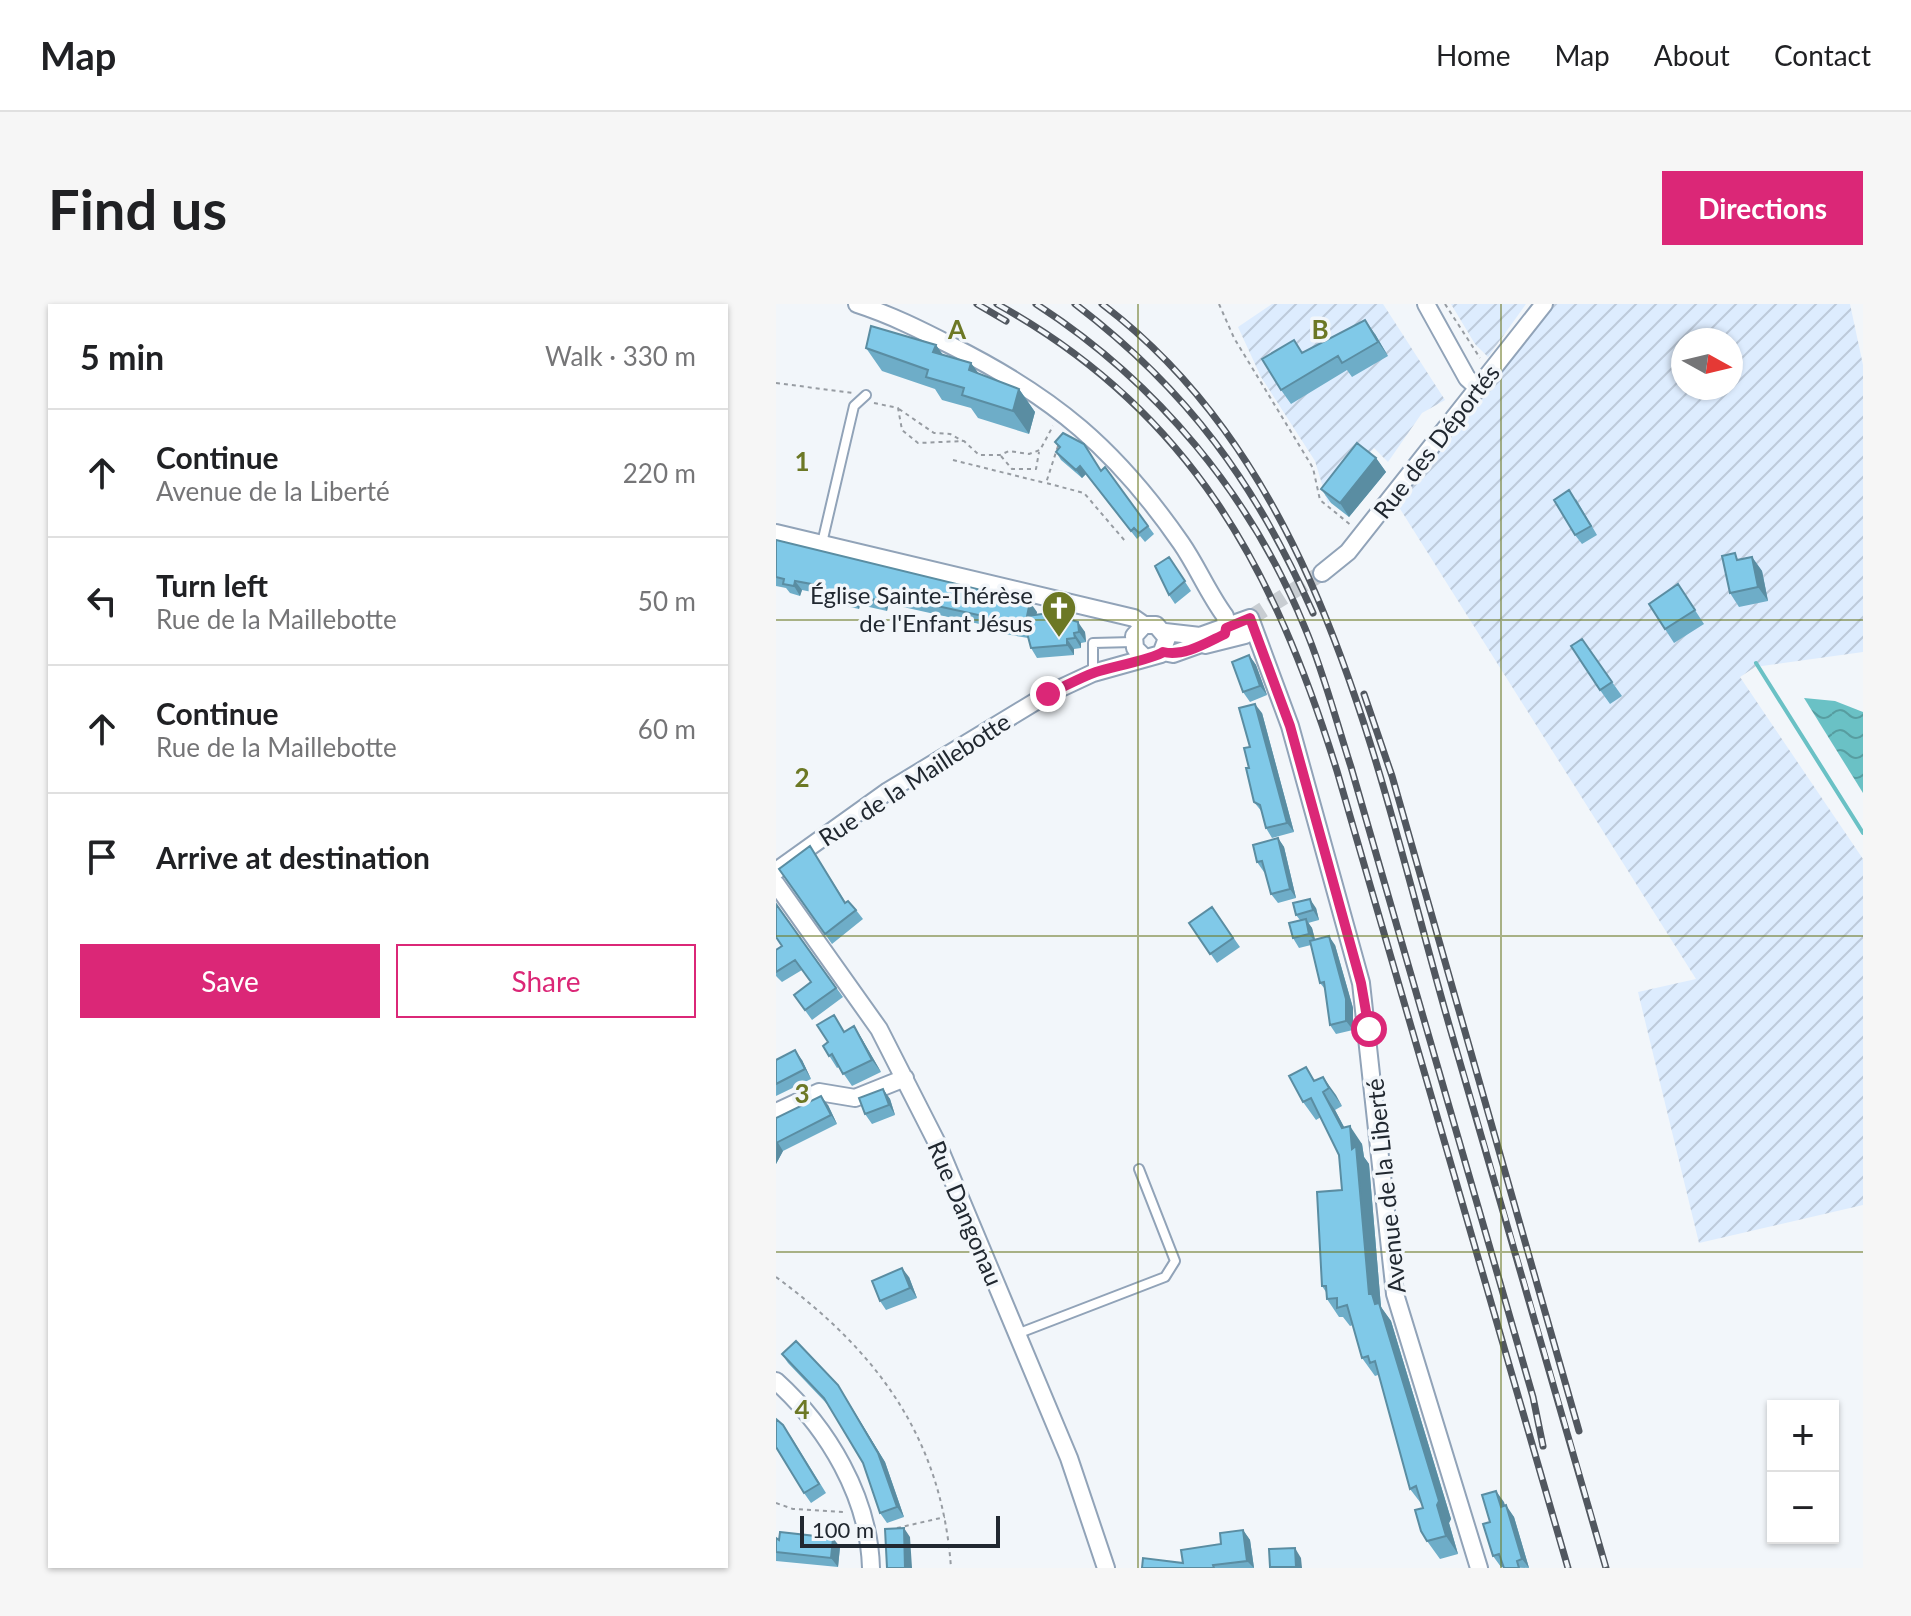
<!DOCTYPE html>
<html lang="en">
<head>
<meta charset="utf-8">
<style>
  body { margin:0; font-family:Lato,sans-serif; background:#f6f6f6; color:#202124 }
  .controls { position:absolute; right:24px; bottom:24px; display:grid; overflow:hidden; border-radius:0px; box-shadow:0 2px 6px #0004 }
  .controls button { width:72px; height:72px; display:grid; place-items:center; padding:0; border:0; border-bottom:2px solid #e0e0e0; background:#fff; color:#202124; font:40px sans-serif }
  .compass { position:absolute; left:895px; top:24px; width:72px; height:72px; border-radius:50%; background:#fff; box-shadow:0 2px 6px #0004; rotate:98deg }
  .scale { position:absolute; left:24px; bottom:20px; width:200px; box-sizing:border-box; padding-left:8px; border:4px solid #212830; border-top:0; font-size:22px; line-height:28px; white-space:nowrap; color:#212830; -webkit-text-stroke:6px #f2f6fa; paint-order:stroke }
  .stop { position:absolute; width:24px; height:24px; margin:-18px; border:6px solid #db2777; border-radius:50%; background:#fff }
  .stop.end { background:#db2777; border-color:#fff; box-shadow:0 2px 8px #0008 }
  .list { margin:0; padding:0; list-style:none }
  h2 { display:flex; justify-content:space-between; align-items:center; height:104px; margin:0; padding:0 32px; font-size:34px }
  h2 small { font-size:26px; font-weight:400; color:#757577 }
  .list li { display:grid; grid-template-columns:52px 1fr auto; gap:24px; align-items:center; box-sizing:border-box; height:128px; padding:0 32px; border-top:2px solid #e0e0e0 }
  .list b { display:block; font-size:30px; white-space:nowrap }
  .list p { margin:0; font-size:26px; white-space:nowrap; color:#757577 }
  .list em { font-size:26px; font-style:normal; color:#757577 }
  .actions { display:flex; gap:16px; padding:24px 32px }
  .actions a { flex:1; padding:18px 0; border:2px solid #db2777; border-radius:0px; text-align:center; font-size:28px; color:#db2777 }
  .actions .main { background:#db2777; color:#fff }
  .icon { flex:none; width:44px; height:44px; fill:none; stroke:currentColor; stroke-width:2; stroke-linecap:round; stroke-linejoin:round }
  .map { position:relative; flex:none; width:1087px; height:1264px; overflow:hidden; border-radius:0px }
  header { display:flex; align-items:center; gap:48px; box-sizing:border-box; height:112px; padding:0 40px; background:#fff; border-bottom:2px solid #e0e0e0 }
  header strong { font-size:38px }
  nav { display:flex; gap:44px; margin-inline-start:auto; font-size:28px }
  .intro { display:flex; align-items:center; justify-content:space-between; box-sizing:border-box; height:192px; padding:0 48px }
  h1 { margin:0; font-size:56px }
  .button { padding:20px 36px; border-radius:0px; background:#db2777; color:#fff; font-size:28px; font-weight:700 }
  main { display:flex; gap:48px; padding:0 48px }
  aside { flex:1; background:#fff; border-radius:0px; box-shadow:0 2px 6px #0004 }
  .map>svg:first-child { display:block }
  .industrial { fill:url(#industrial-furrows); fill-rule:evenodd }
  .water { fill:url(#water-waves) }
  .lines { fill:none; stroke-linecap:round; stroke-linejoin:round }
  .stream { stroke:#6ac1c5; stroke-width:4 }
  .street-tunnel { stroke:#c8cdd2; stroke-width:16; stroke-dasharray:16 8; stroke-linecap:butt }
  .lane-casing { stroke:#91a3b8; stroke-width:12 }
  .street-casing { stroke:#91a3b8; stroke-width:20 }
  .path { stroke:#979ca2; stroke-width:2; stroke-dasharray:4 4; stroke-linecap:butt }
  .lane { stroke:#fff; stroke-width:8 }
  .street { stroke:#fff; stroke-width:16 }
  .rail-casing { stroke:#51575f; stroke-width:7 }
  .rail { stroke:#f2f6fa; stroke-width:4; stroke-dasharray:12; stroke-linecap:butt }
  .wall { fill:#6eadc8 }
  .shaded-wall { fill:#5a8da2 }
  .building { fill:#80c9e8; stroke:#5a8da2; stroke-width:2 }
  .route { stroke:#db2777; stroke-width:10 }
  .grid { fill:none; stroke:#6c7825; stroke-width:2; stroke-opacity:0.55 }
  .labels { text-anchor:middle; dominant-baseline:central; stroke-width:7; stroke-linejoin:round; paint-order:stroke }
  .street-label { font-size:24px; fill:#212830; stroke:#f2f6fa }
  .poi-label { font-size:24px; fill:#212830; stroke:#f2f6fa; text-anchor:end }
  .grid-label { font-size:26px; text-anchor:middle; font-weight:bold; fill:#6c7825; stroke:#f2f6fa; stroke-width:7; stroke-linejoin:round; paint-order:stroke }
</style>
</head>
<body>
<header>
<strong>Map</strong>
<nav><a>Home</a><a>Map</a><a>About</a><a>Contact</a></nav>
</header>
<div class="intro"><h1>Find us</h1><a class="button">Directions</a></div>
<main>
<aside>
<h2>5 min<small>Walk · 330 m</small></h2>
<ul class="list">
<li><svg class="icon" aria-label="ahead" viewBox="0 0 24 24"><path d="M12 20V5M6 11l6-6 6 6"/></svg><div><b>Continue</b><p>Avenue de la Liberté</p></div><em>220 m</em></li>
<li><svg class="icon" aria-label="left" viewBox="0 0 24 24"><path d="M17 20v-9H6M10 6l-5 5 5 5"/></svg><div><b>Turn left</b><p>Rue de la Maillebotte</p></div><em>50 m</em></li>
<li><svg class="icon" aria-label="ahead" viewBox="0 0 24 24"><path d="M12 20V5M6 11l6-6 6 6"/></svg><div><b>Continue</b><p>Rue de la Maillebotte</p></div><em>60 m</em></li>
<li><svg class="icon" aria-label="arrive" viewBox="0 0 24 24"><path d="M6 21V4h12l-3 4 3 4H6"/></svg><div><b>Arrive at destination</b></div></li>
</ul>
<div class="actions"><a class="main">Save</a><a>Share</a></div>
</aside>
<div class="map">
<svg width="1087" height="1264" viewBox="0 0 1087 1264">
  <defs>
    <pattern id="industrial-furrows" width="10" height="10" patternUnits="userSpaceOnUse" patternTransform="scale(2)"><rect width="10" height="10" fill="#ddecfe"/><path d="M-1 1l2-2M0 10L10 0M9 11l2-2" fill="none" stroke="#bdcada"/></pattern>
    <pattern id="water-waves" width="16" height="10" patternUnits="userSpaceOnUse" patternTransform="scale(2)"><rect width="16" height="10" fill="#6ac1c5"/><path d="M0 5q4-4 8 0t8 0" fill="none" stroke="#579da0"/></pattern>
  </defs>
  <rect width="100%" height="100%" fill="#f2f6fa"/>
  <!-- industrial -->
  <path class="industrial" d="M 496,0 L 607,0 L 669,96 L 646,109 L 612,158 L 598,144 L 552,200 L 539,157 L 485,73 L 462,23 Z
    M 675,0 L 750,0 L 712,53 L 699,40 Z
    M 777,0 L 1074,0 L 1087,61 L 1087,348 L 979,363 L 964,373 L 1087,555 L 1087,901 L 923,939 L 862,688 L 920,675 L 621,200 ZM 907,36 L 955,36 L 955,84 L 907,84 Z"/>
  <!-- water -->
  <path class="water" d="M 1028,394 L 1059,397 L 1087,408 L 1087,489 Z"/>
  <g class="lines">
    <!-- stream -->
    <path class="stream" d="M 980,359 L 1087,529"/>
    <!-- street-tunnel -->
    <path class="street-tunnel" d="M 474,314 L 546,269"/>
    <!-- lane casing -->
    <g class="lane-casing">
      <path id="lane" d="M 46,239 L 78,102 L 90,91
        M 317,369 L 317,339 L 357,338
        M 241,1030 L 389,973 L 399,957 L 363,865"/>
    </g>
    <!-- street casing -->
    <g class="street-casing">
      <path id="street" d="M 81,0 C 115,11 145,26 176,42 C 278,93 340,145 405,239 C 421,262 432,289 449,312 L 450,324
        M 650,0 L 691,74 L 702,84
        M 0,229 L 358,314 L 368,321
        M 546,269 L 572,248 L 768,0
        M 474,314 L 514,422 L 585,679 L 619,990 L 703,1264
        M 389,328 L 424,332 L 474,314
        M 429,341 L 469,331 L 474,314
        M 387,348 L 397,350 L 439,335
        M 0,567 L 112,487 L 272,390 L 317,369 L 385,350 L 391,334 L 380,321 L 368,321 L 358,332 L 359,344 L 368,353
        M 0,580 L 103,725 L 162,841 L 293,1154 L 330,1264
        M 0,808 L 43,788 L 79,794 L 129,774
        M 0,1077 C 52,1124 93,1193 95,1264"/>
    </g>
    <!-- path -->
    <path class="path" d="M 443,0 L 458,34 L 537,164 L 544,196 L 576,222
      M 669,0 L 704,54
      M 0,79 L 77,89
      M 98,99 L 122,104 L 126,126 L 142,139 L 188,137 L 203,151 L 224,151 L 233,147 L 253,150 L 264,146 L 277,122
      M 123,105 L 158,129 L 174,130 L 187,137
      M 282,142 L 270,179 L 308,189 L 349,237
      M 225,152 L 236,165 L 260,165 L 263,148
      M 177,156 L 269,179
      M 0,973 C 102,1048 166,1135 175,1264
      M 0,1199 L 17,1205 L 67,1208
      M 121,1224 L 169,1213"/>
    <!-- lane -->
    <use href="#lane" class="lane"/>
    <!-- street -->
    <use href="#street" class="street"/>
    <!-- rail casing -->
    <g class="rail-casing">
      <path id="rail" d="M 201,0 L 230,17
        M 221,0 C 415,107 498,264 561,467 L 792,1264
        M 260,0 C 381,78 475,191 529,324 C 548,369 560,417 575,463 L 757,1093 L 767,1142
        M 299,0 C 412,86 480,180 537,309
        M 326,0 C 549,169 601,470 674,724 C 727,904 779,1084 830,1264
        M 588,390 L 616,472 L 803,1127"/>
    </g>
    <!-- rail -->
    <use href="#rail" class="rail"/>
  </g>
  <!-- wall -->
  <path class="wall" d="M 599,30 L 612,52 L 576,73 L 571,66 L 515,100 L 505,86 L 527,48 Z
    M 160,41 L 167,51 L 203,70 L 243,85 L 259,108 L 253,130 L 202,114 L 195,104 L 166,96 L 159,85 L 106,67 L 90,44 Z
    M 279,138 L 325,166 L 329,163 L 378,230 L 369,238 L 364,232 L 361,235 L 310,170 L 306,174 L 285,156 L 280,148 L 283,144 Z
    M 600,154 L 610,168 L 573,213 L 555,199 L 545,185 Z
    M 800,195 L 821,231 L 806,240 L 799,231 Z
    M 0,236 L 261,308 L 260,311 L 288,307 L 294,316 L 309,328 L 310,338 L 305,339 L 305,344 L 298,345 L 298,351 L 261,354 L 255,344 L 252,334 L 212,327 L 208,321 L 127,303 L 112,302 L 111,307 L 84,301 L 83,305 L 56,299 L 51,291 L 26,286 L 24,292 L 14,289 L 10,284 L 0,282 Z
    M 393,253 L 415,287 L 399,300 L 393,291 Z
    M 976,253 L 986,267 L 992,297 L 963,303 L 954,289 L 963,255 Z
    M 902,280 L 928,320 L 898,339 L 889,325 Z
    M 473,351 L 480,361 L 491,391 L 474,398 L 467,388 Z
    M 836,378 L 846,392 L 834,400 L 824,386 Z
    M 486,409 L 518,528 L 496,534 L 490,524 L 486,508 L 478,498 L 473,464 L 474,443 Z
    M 502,534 L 508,543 L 520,594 L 502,599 L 495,590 L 489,567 L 488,568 L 481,558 Z
    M 34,542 L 70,599 L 80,606 L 87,615 L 56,640 L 3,565 Z
    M 0,600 L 67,693 L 36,716 L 18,691 L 35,678 L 26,666 L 6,678 L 0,672 L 0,646 L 6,642 Z
    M 436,603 L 464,643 L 441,659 L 413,619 Z
    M 540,604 L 543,616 L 532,619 L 536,624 L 539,636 L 559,641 L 577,704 L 577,726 L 560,730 L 554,721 L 549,685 L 544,679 L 535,641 L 523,644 L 517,634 L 524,616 L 520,611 Z
    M 78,722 L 86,735 L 105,768 L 76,782 L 63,763 L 61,764 L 47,742 Z
    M 0,756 L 26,756 L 35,775 L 0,792 Z
    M 547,773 L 566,802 L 559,806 L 568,823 L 586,840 L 588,853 L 593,860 L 605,1003 L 615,1017 L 675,1215 L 673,1219 L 682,1250 L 664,1255 L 651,1237 L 647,1202 L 634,1185 L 604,1073 L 602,1071 L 599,1072 L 586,1054 L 577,1021 L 574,1022 L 567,1013 L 563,1013 L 551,995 L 550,988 L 546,982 L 566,886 L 563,851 L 545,813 L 540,816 L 527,798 L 539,776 Z
    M 107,785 L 114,795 L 119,811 L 96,820 L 89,810 Z
    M 52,801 L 61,820 L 7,847 L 0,860 L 0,814 Z
    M 133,973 L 141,994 L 110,1006 L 104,997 Z
    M 6,1050 L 68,1091 L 109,1158 L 128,1213 L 111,1219 L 104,1209 L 87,1159 L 52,1101 L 12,1059 Z
    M 14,1131 L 50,1189 L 35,1199 L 28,1189 Z
    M 720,1187 L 729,1202 L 738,1213 L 753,1264 L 725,1263 L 717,1252 L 714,1218 Z
    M 467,1226 L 474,1236 L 478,1264 L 366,1264 L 407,1259 L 445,1240 Z
    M 0,1234 L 3,1236 L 64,1243 L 62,1263 L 0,1257 Z"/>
  <!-- shaded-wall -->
  <path class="shaded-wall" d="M 589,16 L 599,30 L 612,52 L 602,38 Z
    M 160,41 L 176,64 L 157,48 Z
    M 195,59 L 212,82 L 193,66 Z
    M 243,85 L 259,108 L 253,130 L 237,107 Z
    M 600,154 L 610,168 L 573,213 L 564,199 Z
    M 304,162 L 310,170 L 306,174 L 300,166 Z
    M 976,253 L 986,267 L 992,297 L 982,283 Z
    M 19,277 L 26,286 L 24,292 L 18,282 Z
    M 77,291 L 84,301 L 83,305 L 76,296 Z
    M 106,292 L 112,302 L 111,307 L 105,297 Z
    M 254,298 L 261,308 L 258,322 L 251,312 Z
    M 302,318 L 309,328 L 310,338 L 303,328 Z
    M 298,329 L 305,339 L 305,344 L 299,334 Z
    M 291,335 L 298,345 L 298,351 L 291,341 Z
    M 473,351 L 480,361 L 491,391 L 484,382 Z
    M 479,400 L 486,409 L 518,528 L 511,519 Z
    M 502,534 L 508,543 L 520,594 L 514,585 Z
    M 534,595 L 540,604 L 543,616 L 537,606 Z
    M 530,615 L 536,624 L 540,639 L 533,630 Z
    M 553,632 L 559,641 L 577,704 L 577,726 L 570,717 Z
    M 78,722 L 86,735 L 105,768 L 96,756 Z
    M 19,746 L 26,756 L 35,775 L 29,765 Z
    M 547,773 L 560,791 L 566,802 L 553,784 Z
    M 107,785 L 114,795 L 119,811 L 113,801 Z
    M 547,788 L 559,806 L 575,836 L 574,822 L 586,840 L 588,853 L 593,860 L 605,1003 L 615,1017 L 675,1215 L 673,1219 L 682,1250 L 670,1232 L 593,990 L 576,845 Z
    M 45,792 L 52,801 L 61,820 L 55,811 Z
    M 1,837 L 7,847 L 0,860 L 0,839 Z
    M 126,964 L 133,973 L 141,994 L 134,984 Z
    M 62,1081 L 109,1158 L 128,1213 L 121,1203 Z
    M 720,1187 L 728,1198 L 733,1214 L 725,1203 Z
    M 730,1201 L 738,1213 L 753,1264 L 746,1255 Z
    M 128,1224 L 134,1233 L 136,1264 L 129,1264 Z
    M 467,1226 L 474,1236 L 478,1264 L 471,1257 Z
    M 57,1234 L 64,1243 L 62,1263 L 55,1254 Z
    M 519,1244 L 525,1254 L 526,1264 L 521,1264 L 520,1263 Z"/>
  <!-- building -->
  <path class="building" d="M 589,16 L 602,38 L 566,59 L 562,52 L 505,86 L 486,55 L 518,36 L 526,49 Z
    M 95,22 L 160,41 L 157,48 L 195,59 L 193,66 L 243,85 L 237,107 L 186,91 L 188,84 L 150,73 L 152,66 L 90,44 Z
    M 287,129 L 308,140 L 325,167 L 329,163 L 372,222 L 363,229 L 358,224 L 355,227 L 304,162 L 300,166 L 280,148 L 284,143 L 279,138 Z
    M 581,139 L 600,154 L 564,199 L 545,185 Z
    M 793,186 L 815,222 L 799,231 L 778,196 Z
    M 0,236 L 254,298 L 251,312 L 288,307 L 289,314 L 302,318 L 303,328 L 298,329 L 299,334 L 291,335 L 291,341 L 255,344 L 250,325 L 206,317 L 207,312 L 120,293 L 106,292 L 105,297 L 77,291 L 76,296 L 49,290 L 46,282 L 19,277 L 18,282 L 7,280 L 8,275 L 0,273 Z
    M 959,249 L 961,256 L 976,253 L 982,283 L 954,289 L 946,252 Z
    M 393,253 L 409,277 L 393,291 L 379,262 Z
    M 902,280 L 919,306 L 889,325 L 873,300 Z
    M 806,335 L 836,378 L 824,386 L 795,342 Z
    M 473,351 L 484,382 L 467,388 L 456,358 Z
    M 479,400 L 511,519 L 490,524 L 484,501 L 478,498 L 470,464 L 473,464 L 468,444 L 474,443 L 463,404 Z
    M 502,534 L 514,585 L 495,590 L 486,557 L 481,558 L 477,541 Z
    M 34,542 L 69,599 L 72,597 L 80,606 L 49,630 L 3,565 Z
    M 534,595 L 537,606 L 520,611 L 517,599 Z
    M 0,600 L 60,684 L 29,706 L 18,691 L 35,678 L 19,656 L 0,668 L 0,646 L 6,642 L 0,633 Z
    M 436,603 L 457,634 L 434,650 L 413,619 Z
    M 530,615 L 533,630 L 517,634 L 513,619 Z
    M 553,632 L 570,695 L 570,717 L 554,721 L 548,678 L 544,679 L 534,637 Z
    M 58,711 L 68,728 L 78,722 L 96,756 L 67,770 L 56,750 L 53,752 L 47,742 L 52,738 L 41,721 Z
    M 19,746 L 29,765 L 0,780 L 0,756 Z
    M 530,763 L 538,777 L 547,773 L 553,784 L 547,788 L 566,824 L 574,822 L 576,845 L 580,842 L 593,990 L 596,990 L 599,1000 L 603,999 L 663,1197 L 661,1201 L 670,1232 L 651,1237 L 645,1227 L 639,1206 L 647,1204 L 640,1182 L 634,1185 L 599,1057 L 594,1059 L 592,1052 L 586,1054 L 571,1001 L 561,1004 L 561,994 L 551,995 L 550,982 L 546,982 L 541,888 L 566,886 L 563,851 L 535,794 L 527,798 L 513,772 Z
    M 107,785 L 113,801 L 89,810 L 83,794 Z
    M 45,792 L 55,811 L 0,839 L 0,814 Z
    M 126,964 L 134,984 L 104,997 L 96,977 Z
    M 20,1037 L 62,1081 L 102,1149 L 121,1203 L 104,1209 L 87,1159 L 48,1094 L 6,1050 Z
    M 0,1115 L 7,1121 L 43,1180 L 28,1189 L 0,1143 Z
    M 720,1187 L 725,1203 L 730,1201 L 746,1255 L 741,1257 L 743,1264 L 728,1264 L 723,1250 L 717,1252 L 707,1220 L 714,1218 L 706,1191 Z
    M 128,1224 L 129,1264 L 111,1264 L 109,1225 Z
    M 467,1226 L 471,1257 L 437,1261 L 438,1264 L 366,1264 L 367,1254 L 407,1259 L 405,1246 L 445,1240 L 444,1229 Z
    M 4,1228 L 57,1234 L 55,1254 L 0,1248 L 0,1234 L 3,1236 Z
    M 519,1244 L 520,1263 L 494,1263 L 493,1245 Z"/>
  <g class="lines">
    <!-- route -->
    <path class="route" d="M 272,390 C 288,383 303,374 320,368 C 335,363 378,355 387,348 C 408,353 430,339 449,330 L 450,324 L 474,314 L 514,422 L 585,679 L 593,725"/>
  </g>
  <!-- grid -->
  <path class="grid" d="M 362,0 L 362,1264M 725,0 L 725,1264M 0,316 L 1087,316M 0,632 L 1087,632M 0,948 L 1087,948"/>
  <!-- icons -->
  <defs>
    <g id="church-pin" transform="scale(1.8)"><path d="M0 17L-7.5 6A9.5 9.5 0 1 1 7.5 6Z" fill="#6c7825" stroke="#f2f6fa"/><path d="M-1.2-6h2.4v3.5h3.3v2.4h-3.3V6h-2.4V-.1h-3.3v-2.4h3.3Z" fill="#fff"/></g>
  </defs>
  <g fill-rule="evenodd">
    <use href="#church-pin" x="283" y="304"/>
  </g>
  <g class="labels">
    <!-- street labels -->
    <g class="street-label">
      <text transform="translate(660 137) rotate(-52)">Rue des Déportés</text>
      <text transform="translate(138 475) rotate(-33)">Rue de la Maillebotte</text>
      <text transform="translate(609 882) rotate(-96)">Avenue de la Liberté</text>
      <text transform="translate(190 909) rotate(67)">Rue Dangonau</text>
    </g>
    <!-- poi labels -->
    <g class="poi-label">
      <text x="257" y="290">Église Sainte-Thérèse<tspan x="257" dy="28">de l'Enfant Jésus</tspan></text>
    </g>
  </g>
  <g class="grid-label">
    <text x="181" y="35">A</text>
    <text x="544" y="35">B</text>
    <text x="26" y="167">1</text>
    <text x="26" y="483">2</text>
    <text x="26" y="799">3</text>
    <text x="26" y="1115">4</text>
  </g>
</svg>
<div class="controls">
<button>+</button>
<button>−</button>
</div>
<svg class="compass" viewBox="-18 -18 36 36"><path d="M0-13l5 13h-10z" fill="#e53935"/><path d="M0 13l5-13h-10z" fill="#757577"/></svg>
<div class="scale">100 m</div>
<div class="stop" style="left:593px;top:725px"></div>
<div class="stop end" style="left:272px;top:390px"></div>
</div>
</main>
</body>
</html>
